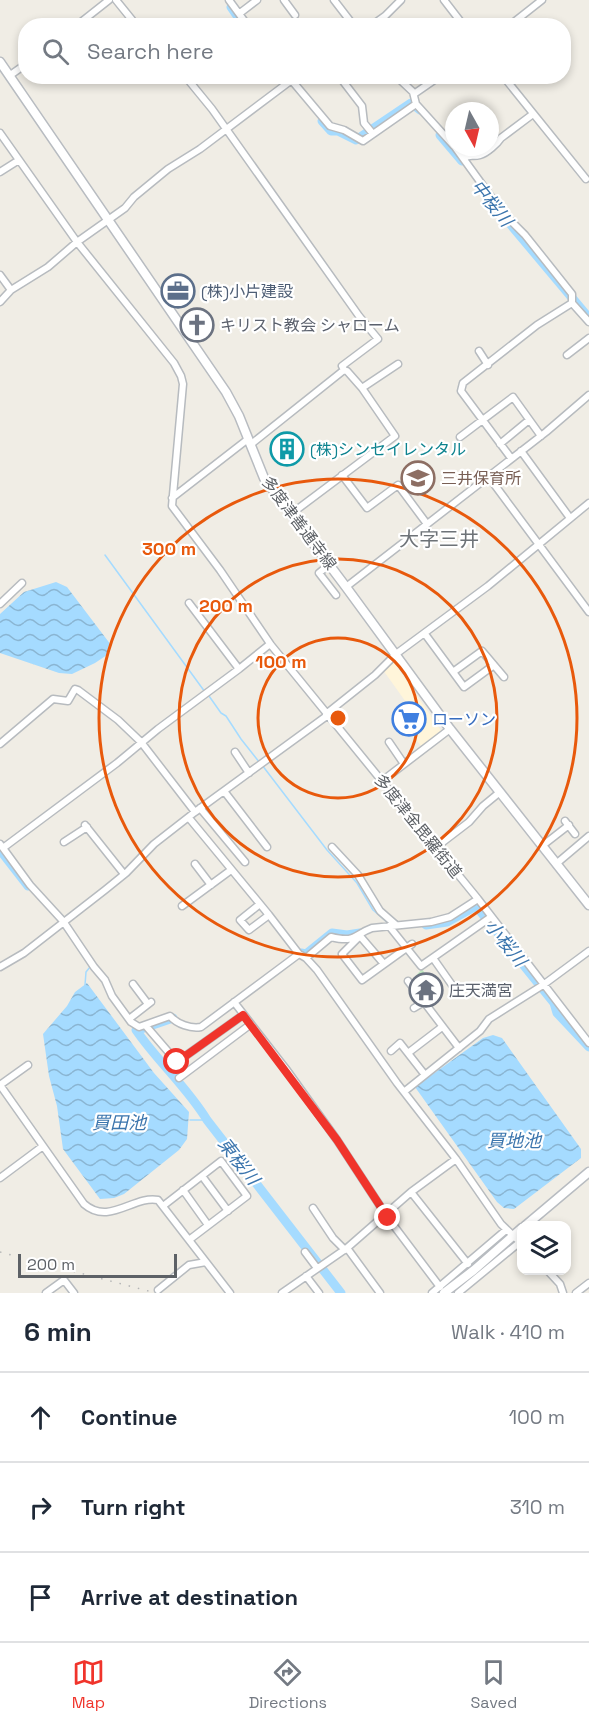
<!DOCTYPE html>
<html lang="en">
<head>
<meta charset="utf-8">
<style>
  body { margin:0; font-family:"Space Grotesk","Noto Sans JP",sans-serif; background:#f2f2f3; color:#1f2937 }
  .controls { position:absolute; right:18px; bottom:18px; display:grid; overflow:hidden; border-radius:12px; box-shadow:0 3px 9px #0003 }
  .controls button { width:54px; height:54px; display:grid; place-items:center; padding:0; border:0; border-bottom:2px solid #e0e1e3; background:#fff; color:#1f2937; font:30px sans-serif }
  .compass { position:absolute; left:445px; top:102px; width:54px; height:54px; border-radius:50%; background:#fff; box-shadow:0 3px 9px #0003; rotate:172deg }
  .scale { position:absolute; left:18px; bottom:15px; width:159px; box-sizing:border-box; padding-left:6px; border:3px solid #5d6166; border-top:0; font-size:16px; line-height:21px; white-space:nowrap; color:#5d6166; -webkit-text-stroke:4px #fff; paint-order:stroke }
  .stop { position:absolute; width:18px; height:18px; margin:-14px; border:4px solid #f0342b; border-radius:50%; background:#fff }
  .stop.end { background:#f0342b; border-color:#fff; box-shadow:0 2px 6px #0008 }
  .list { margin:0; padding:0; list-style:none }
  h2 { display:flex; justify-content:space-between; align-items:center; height:78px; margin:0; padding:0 24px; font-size:26px }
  h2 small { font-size:20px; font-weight:400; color:#747a83 }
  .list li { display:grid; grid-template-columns:39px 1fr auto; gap:18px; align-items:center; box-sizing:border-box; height:90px; padding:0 24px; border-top:2px solid #e0e1e3 }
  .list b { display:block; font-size:22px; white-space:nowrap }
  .list em { font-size:20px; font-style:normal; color:#747a83 }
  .icon { flex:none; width:33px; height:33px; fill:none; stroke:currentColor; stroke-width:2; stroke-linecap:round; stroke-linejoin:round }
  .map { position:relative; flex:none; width:589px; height:1293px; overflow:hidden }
  .search { position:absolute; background:#fff; box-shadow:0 3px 9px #0003; left:18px; right:18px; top:18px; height:66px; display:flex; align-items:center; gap:15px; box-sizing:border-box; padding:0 21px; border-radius:24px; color:#747a83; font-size:22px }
  .sheet { height:348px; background:#fff }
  nav { display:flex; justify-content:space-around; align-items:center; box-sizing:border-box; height:84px; border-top:2px solid #e0e1e3; background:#fff; font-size:16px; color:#747a83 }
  nav a { display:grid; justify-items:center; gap:3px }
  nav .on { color:#f0342b }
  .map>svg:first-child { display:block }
  .commercial { fill:#fff5da }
  .forest { fill:url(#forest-firs) }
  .water { fill:url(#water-waves) }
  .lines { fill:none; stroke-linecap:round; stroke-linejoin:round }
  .stream { stroke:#a5dbff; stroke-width:1.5 }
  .river { stroke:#a5dbff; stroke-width:9 }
  .street-casing { stroke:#b7bbbf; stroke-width:9 }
  .secondary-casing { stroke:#b8bcc1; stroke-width:11 }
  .street { stroke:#fff; stroke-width:6 }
  .secondary { stroke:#fff; stroke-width:8 }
  .rail { stroke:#b4b5b6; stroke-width:1.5; stroke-dasharray:1.5 8; stroke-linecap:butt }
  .route { stroke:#f0342b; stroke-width:8 }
  .ring { fill:none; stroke:#e8590c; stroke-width:3 }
  .labels { text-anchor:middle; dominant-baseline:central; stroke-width:4.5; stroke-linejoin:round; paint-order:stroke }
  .service-label { font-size:16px; fill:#4e5e75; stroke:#fff; text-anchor:start }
  .worship-label { font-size:16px; fill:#5b616d; stroke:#fff; text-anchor:start }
  .culture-label { font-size:16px; fill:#0d838f; stroke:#fff; text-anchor:start }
  .education-label { font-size:16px; fill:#785e54; stroke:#fff; text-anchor:start }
  .street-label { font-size:16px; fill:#5d6166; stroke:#fff }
  .shop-label { font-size:16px; fill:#366cbe; stroke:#fff; text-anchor:start }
  .water-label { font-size:18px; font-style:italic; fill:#3b75ad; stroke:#fff }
  .quarter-label { font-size:20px; fill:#6e7378; stroke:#fff }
  .centre { fill:#e8590c; stroke:#fff; stroke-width:3 }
  .ring-label { font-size:18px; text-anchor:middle; font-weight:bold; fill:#e8590c; stroke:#fff; stroke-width:4.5; stroke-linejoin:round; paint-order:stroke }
</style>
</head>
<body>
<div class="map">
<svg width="589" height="1293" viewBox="0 0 589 1293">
  <defs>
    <pattern id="forest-firs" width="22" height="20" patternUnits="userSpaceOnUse" patternTransform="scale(1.5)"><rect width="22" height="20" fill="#c2e8c1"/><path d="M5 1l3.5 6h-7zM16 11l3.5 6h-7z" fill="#a1bfa1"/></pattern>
    <pattern id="water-waves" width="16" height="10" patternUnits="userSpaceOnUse" patternTransform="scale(1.5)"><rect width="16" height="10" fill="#a5dbff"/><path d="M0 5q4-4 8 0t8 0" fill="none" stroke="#8ab5d2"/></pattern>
  </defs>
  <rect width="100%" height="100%" fill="#f0ede5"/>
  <!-- commercial -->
  <path class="commercial" d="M 393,661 L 442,732 L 421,746 L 396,715 L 408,705 L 383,670 Z"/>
  <!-- forest -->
  <path class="forest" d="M 422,969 L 441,995 L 428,1005 L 411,981 Z"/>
  <!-- water -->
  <path class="water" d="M 56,582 L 67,587 L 111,645 L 107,655 L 95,663 L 72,674 L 59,673 L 0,653 L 0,614 L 24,592 Z
    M 87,983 L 154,1073 L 189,1112 L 187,1139 L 179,1150 L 124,1194 L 114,1198 L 100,1199 L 63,1149 L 57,1106 L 49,1076 L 43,1034 L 67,1006 L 75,992 Z
    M 493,1035 L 502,1038 L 581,1149 L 581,1158 L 514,1209 L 504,1208 L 497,1202 L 415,1087 L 483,1038 Z"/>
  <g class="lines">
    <!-- stream -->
    <path class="stream" d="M 105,555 L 205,692
      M 209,696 L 221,713 L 226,716 L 241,739 L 260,763
      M 262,765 L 327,850 L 357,883 L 373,910 L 388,923
      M 85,985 L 86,972 L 90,967
      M 190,1120 L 207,1120"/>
    <!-- river -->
    <path class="river" d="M 231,7 L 244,26
      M 322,121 L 331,131 L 338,131 L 356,140 L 411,103 L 420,110
      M 440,135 L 462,161
      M 495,206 L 589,318
      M 0,850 L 28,886
      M 426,925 L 447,922 L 476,906 L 554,1003 L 557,1013 L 589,1047
      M 301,953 L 306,954 L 332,933 L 347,935 L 360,933
      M 141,1029 L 173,1018
      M 136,1030 C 158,1062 187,1087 207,1120 L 341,1293"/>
    <!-- street casing -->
    <g class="street-casing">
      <path id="street" d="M 116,0 L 137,26
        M 229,0 L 248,26
        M 284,0 L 295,15
        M 334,0 L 354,26
        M 444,0 L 464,26
        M 240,13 L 257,0
        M 76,26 L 109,0
        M 371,26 L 385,16 L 401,0
        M 509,26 L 542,0
        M 9,76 L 26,64
        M 185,76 L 212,109 L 359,316 L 378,339 L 342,366 L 344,370 L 250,445
        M 288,76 L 330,126 L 344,130 L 363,141 L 416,104
        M 339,76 L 362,106 L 364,123 L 373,134
        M 396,76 L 413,92 L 416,104 L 454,146
        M 503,76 L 586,179
        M 414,94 L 440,76
        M 0,133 L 77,242 L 174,363 L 181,376 L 183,384 L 172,506 L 220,570 L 271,645 L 478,899 L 589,1043
        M 455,147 L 502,212 L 525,235 L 572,294 L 572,303 L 589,322
        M 464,158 C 470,154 473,157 480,155 C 487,153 497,144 501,138 L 533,114
        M 0,172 L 19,160
        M 0,275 L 11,290
        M 0,302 L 11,290 L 48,267 L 77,242 L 125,208 L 134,197 L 168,169 L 200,149 L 297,76
        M 479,351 L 488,365
        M 567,355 L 589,338
        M 362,388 L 398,364
        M 460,437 L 513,397 L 541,436
        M 500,444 L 529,420
        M 521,451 L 570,518
        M 511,458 L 461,391 L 463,383 L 537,325 L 572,303
        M 342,475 L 367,508 L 398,485 L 427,524
        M 488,476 L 589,612
        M 172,498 L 248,439
        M 291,514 L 395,436 L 362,388 L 347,371 L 344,370
        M 330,564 L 319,573 L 336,595
        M 346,587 L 546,432 L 589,395
        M 189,603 L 239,669
        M 0,604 L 22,583
        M 425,634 L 464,687 L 494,665
        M 453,672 L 482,651 L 504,677
        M 326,714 L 375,675 L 396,654 L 488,586 L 589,503
        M 389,742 L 404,764
        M 0,744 L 53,699 L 68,701 L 75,689 L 78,690 L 118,720 L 141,742 L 195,812
        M 235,752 L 249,773
        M 382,781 L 450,729
        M 224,791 L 267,847
        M 200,808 L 245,862
        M 189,818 L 269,915 L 299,954 L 306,958 L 317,970 L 397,1083 L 456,1159
        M 565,821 L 575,834
        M 85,825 L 124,874
        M 64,842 L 87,827
        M 0,844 L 30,885 L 63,921 L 94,967 L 105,980 L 112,996 L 131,1022 L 139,1027 L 170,1016 C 177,1024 191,1029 201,1027 L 299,954
        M 542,846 L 569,825
        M 332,847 L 358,875 L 380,911 L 396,925
        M 3,848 L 117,763 L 158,729 L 239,669 L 270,644
        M 435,848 L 469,822 L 483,806 L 500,792
        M 195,864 L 211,885
        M 556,864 L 589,836
        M 260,904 L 240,920 L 249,930 L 269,915
        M 182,906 L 231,870
        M 389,926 L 421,966 L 491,917
        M 306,958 L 331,937 C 356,943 353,935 372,928 L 431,922 L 450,917 L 478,899
        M 433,958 L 452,985
        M 384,964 L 360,936 L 342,954 L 362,980 L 412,944
        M 0,967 L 24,953 L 105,890 L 126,873 L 154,844 L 195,812 L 328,715
        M 408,981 L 459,1048
        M 133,984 L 148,1004
        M 234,1002 L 286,1069 L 337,1140 L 388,1218 L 440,1287
        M 414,1008 L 424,1002
        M 129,1019 L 151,1002
        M 146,1026 L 177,1062 L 243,1015
        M 391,1051 L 400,1043 L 425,1075
        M 408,1053 L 442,1027
        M 28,1065 L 0,1085 L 84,1204 C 109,1226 134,1195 158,1200 L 230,1293
        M 179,1078 L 251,1024
        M 405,1091 L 480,1031 L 489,1019 L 543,985 L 589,951
        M 202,1176 L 228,1211
        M 0,1178 L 43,1146
        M 183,1190 L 208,1225
        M 411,1192 L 468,1264
        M 163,1206 L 221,1161 L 247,1196 L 189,1240
        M 313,1208 L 333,1238 L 345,1250
        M 347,1248 L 380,1293
        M 305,1252 L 317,1268
        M 547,1270 L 560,1284 L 563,1293
        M 306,1276 L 319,1293
        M 158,1290 L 189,1265 L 206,1262
        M 46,1293 L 64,1280 L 74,1293
        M 282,1293 L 347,1248 L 411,1192 L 456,1159 L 501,1224 L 522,1244
        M 432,1293 L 506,1230
        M 458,1293 L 520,1242
        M 576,1293 L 589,1283"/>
    </g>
    <!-- secondary casing -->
    <g class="secondary-casing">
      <path id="secondary" d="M 0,62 L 226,392 L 239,416 L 264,478 L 346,587 L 450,729 L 589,905
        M 525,1226 L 589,1172
        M 444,1293 L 474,1270 L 522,1228"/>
    </g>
    <!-- street -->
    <use href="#street" class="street"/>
    <!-- secondary -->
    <use href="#secondary" class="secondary"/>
    <!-- rail -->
    <path class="rail" d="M 0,1252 L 156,1293"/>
  </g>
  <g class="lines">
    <!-- route -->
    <path class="route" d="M 177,1062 L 243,1015 L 337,1140 L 388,1218"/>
  </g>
  <!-- distance rings -->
  <g class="ring">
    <circle cx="338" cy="718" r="80"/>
    <circle cx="338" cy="718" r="159"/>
    <circle cx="338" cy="718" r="239"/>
  </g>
  <!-- icons -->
  <defs>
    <g id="office-ring" transform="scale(1.725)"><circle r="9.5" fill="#fff" stroke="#5c6f8a" stroke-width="1.5"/><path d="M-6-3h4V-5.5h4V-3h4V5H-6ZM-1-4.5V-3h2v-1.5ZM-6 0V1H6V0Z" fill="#5c6f8a"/></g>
    <g id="church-ring" transform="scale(1.725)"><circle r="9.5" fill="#fff" stroke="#6b7280" stroke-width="1.5"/><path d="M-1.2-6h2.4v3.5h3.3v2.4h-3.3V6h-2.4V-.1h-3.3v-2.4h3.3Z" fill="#6b7280"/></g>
    <g id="building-ring" transform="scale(1.725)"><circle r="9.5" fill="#fff" stroke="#0f9aa8" stroke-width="1.5"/><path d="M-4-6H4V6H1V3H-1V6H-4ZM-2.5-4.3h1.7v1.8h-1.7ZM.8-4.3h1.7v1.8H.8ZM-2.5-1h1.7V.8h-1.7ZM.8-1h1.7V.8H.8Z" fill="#0f9aa8"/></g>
    <g id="school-ring" transform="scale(1.725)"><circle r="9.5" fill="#fff" stroke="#8d6e63" stroke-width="1.5"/><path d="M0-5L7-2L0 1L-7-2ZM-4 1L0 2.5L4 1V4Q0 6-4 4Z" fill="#8d6e63"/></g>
    <g id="supermarket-ring" transform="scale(1.725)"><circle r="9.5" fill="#fff" stroke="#3f7fe0" stroke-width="1.5"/><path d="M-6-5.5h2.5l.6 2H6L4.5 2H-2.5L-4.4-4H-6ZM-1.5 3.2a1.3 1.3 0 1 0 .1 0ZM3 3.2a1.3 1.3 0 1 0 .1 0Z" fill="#3f7fe0"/></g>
    <g id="temple-ring" transform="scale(1.725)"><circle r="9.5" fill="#fff" stroke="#6b7280" stroke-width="1.5"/><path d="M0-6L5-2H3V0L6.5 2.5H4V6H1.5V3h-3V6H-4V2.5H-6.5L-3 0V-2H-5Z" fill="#6b7280"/></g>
  </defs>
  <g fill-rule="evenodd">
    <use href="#office-ring" x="178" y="291"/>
    <use href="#church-ring" x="197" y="325"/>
    <use href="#building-ring" x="287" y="449"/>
    <use href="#school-ring" x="418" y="478"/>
    <use href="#supermarket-ring" x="409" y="719"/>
    <use href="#temple-ring" x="426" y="990"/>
  </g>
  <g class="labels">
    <!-- service labels -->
    <g class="service-label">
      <text x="201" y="291">(株)小片建設</text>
    </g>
    <!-- worship labels -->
    <g class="worship-label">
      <text x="220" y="325">キリスト教会 シャローム</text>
      <text x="449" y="990">庄天満宮</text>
    </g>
    <!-- culture labels -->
    <g class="culture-label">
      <text x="310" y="449">(株)シンセイレンタル</text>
    </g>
    <!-- education labels -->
    <g class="education-label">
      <text x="441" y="478">三井保育所</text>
    </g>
    <!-- street labels -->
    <g class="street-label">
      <text transform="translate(299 523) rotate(53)">多度津善通寺線</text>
      <text transform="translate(418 826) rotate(51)">多度津金毘羅街道</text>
    </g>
    <!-- shop labels -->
    <g class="shop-label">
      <text x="432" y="719">ローソン</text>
    </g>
    <!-- water labels -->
    <g class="water-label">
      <text transform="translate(492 203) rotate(51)">中桜川</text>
      <text transform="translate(506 943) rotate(51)">小桜川</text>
      <text x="119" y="1122">買田池</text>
      <text x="514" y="1140">買地池</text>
      <text transform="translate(239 1161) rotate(52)">東桜川</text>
    </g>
    <!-- quarter labels -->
    <g class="quarter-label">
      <text x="439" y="539">大字三井</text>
    </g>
  </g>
  <circle cx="338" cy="718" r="9" class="centre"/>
  <g class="ring-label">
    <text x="169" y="555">300 m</text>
    <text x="226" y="612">200 m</text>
    <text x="281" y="668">100 m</text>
  </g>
</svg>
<div class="controls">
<button><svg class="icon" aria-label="layers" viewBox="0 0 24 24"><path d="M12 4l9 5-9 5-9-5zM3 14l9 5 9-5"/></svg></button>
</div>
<svg class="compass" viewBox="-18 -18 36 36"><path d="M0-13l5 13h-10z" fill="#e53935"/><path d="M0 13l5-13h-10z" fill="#747a83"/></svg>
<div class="scale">200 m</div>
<div class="stop" style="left:177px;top:1062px"></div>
<div class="stop end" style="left:388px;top:1218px"></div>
<div class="search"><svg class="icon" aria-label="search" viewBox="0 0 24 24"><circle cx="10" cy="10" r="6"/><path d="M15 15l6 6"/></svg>Search here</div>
</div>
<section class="sheet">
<h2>6 min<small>Walk · 410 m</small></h2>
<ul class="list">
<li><svg class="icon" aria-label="ahead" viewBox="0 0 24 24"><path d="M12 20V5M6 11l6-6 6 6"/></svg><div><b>Continue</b></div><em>100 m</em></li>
<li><svg class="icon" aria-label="right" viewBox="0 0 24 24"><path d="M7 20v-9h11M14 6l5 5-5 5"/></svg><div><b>Turn right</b></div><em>310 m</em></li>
<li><svg class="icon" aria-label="arrive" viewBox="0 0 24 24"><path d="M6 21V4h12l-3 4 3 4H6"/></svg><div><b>Arrive at destination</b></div></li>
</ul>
</section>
<nav>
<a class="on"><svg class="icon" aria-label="map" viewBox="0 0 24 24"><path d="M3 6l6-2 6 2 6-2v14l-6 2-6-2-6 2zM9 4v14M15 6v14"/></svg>Map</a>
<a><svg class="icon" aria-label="directions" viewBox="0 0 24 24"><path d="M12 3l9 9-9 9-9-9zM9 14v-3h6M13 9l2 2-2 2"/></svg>Directions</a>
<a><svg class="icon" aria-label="saved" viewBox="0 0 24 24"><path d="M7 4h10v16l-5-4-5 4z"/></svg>Saved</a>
</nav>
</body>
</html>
